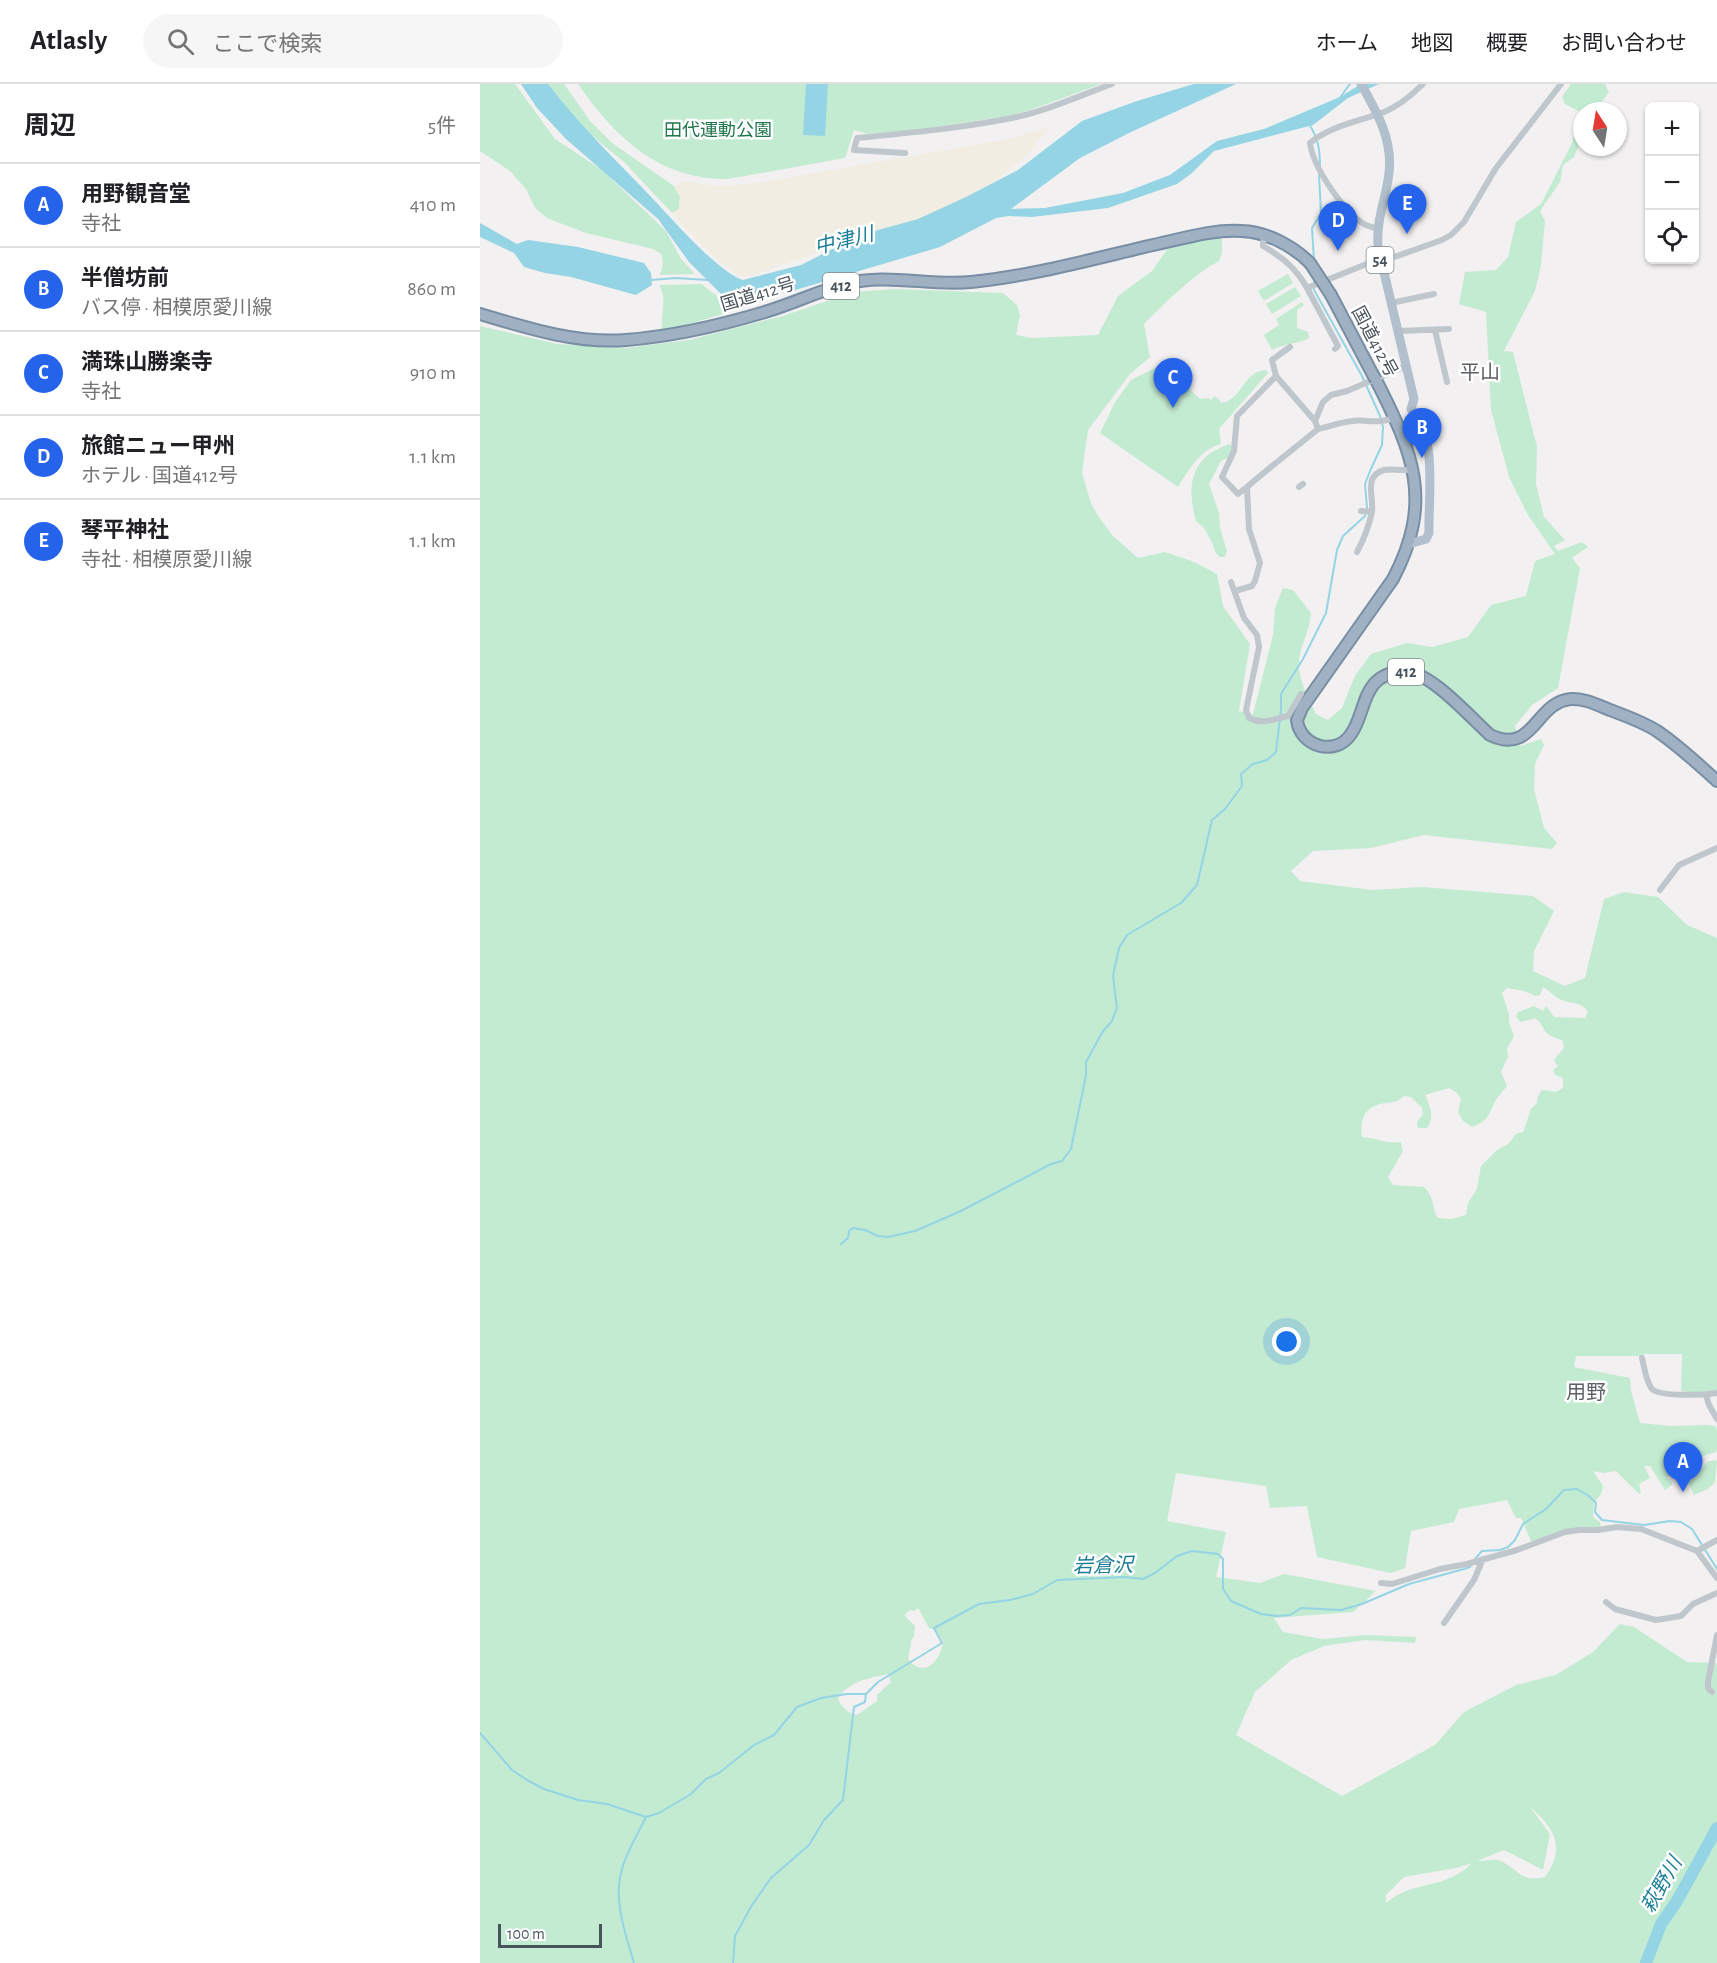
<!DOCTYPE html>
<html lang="ja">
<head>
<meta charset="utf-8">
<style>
  body { margin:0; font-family:"Alegreya Sans","Noto Sans JP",sans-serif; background:#f6f6f6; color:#202124 }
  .controls { position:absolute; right:18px; top:18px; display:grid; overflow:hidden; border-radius:9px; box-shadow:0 2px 4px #0004 }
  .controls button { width:54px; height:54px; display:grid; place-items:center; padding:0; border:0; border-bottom:2px solid #e0e0e0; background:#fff; color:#202124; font:30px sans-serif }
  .compass { position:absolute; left:1093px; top:18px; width:54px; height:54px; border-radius:50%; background:#fff; box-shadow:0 2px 4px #0004; rotate:348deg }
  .scale { position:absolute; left:18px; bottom:15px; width:104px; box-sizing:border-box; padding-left:6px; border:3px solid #49535b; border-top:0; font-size:16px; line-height:21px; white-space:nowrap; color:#49535b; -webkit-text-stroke:4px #fff; paint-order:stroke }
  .you { position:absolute; left:807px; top:1258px; width:21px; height:21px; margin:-15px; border:4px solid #fff; border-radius:50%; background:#1a73e8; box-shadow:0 0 0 9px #1a73e833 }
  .badge { display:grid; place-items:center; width:39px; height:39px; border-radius:50%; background:#2563eb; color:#fff; font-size:20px; font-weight:700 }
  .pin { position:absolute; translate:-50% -50px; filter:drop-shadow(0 2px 3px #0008) }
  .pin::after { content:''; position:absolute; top:32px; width:21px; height:18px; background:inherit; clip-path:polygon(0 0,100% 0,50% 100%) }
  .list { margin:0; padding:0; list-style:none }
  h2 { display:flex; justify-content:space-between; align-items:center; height:78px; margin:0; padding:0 24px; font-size:26px }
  h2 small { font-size:20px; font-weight:400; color:#757577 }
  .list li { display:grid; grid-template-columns:39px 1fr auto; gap:18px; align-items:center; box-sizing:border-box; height:84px; padding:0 24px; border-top:2px solid #e0e0e0 }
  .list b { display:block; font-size:22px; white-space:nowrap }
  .list p { margin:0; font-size:20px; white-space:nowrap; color:#757577 }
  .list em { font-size:20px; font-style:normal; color:#757577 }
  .icon { flex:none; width:33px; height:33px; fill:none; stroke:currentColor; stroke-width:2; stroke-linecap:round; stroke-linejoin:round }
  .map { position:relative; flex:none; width:1237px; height:1879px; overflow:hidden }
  header { display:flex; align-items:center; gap:36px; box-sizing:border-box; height:84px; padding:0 30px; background:#fff; border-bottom:2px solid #e0e0e0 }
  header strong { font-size:28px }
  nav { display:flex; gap:33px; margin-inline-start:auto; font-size:21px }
  .search { width:420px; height:54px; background:#f6f6f6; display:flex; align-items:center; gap:15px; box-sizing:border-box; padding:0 21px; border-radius:33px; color:#757577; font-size:22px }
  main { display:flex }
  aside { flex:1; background:#fff }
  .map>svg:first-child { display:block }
  .green { fill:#c3ebd2; fill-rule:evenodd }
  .sand { fill:#f1ede2 }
  .water { fill:#94d4e4 }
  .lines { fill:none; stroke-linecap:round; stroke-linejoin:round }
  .stream { stroke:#94d4e4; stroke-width:2 }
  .river { stroke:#94d4e4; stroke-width:12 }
  .trunk-casing { stroke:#788ea5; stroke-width:14 }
  .minor { stroke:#bfc7cd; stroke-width:6 }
  .primary { stroke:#b2bfcc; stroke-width:9 }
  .trunk { stroke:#9fb1c2; stroke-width:10 }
  .trunk-bridge-casing { stroke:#788ea5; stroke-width:14; stroke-linecap:butt }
  .trunk-bridge { stroke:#9fb1c2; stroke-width:10 }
  .labels { text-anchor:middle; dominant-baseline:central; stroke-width:5; stroke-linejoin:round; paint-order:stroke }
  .shield { fill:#fff; stroke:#80878c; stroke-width:1.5 }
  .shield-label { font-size:16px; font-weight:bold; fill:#49535b }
  .park-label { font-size:18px; fill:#20764b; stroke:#fff }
  .street-label { font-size:18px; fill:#49535b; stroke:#fff }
  .water-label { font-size:20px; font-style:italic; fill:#1a7d96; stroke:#fff }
  .neighbourhood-label { font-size:20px; fill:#5d6064; stroke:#fff }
</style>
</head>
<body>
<header>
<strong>Atlasly</strong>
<div class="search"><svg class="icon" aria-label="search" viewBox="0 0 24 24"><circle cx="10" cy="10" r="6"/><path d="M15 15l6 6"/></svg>ここで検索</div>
<nav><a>ホーム</a><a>地図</a><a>概要</a><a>お問い合わせ</a></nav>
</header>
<main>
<aside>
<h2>周辺<small>5件</small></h2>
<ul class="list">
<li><span class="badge">A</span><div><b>用野観音堂</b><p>寺社</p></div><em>410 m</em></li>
<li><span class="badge">B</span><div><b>半僧坊前</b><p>バス停 · 相模原愛川線</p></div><em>860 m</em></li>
<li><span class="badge">C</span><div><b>満珠山勝楽寺</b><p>寺社</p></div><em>910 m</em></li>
<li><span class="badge">D</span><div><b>旅館ニュー甲州</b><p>ホテル · 国道412号</p></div><em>1.1 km</em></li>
<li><span class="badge">E</span><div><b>琴平神社</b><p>寺社 · 相模原愛川線</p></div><em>1.1 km</em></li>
</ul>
</aside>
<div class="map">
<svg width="1237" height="1879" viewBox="0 0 1237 1879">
  <rect width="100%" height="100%" fill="#f2f0f0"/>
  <!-- green -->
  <path class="green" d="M 0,0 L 35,0 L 75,55 L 122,86 L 186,147 L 201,175 L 215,190 L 180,191 L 183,178 L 181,170 L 173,165 L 106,149 L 67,134 L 55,124 L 46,105 L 30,87 L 0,67 Z
    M 63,0 L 84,0 L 111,38 L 132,59 L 194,102 L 200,113 L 199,125 L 192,129 L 144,78 L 95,38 Z
    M 98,0 L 621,0 L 550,26 L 527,32 L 435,46 L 387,50 L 374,46 L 365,74 L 248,95 C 179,96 135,53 98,0 Z
    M 1091,0 L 1125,0 L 1129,8 L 1115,27 L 1102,27 L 1102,54 L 1094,73 L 1083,81 L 1080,98 L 1060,127 L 1065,137 L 1061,181 L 1055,207 L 1024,267 L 1033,268 L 1057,363 L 1056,400 L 1064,433 L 1085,456 L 1074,462 L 1078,467 L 1102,458 L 1108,463 L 1092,474 L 1100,484 L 1078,604 L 1052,621 L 1035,642 L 1040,662 L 1061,655 L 1064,661 L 1055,680 L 1054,705 L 1064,744 L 1077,759 L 1072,765 L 944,751 L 891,764 L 833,767 L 811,787 L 820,797 L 892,806 L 942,803 L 1053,812 L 1074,827 L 1054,867 L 1053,887 L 1085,902 L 1105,894 L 1124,815 L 1144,808 L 1178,813 L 1207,841 L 1237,854 L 1237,1306 L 1214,1309 L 1201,1307 L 1202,1270 L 1164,1270 L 1163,1272 L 1096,1272 L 1094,1283 L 1150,1294 L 1151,1307 L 1160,1339 L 1191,1342 L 1226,1341 L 1235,1342 L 1237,1345 L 1237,1366 L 1236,1368 L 1223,1372 L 1213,1381 L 1217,1389 L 1205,1399 L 1200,1400 L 1192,1390 L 1187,1393 L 1193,1400 L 1185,1406 L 1170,1382 L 1164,1382 L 1170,1394 L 1159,1400 L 1161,1408 L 1159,1410 L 1136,1387 L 1123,1389 L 1113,1387 L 1123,1402 L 1121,1410 L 1114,1419 L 1113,1433 L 1120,1438 L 1121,1444 L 1096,1444 L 1052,1459 L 1041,1434 L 1036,1434 L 1027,1416 L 979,1425 L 974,1438 L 931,1447 L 925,1484 L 911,1489 L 837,1473 L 827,1422 L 790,1424 L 786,1402 L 696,1389 L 687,1437 L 746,1448 L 736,1493 L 780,1499 L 804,1490 L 896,1507 L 873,1528 L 794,1534 L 803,1548 L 843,1555 L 886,1551 L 936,1553 L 935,1559 L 885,1556 L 844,1562 L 811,1576 L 775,1608 L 756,1651 L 862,1712 L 955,1661 L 984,1628 L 1036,1601 L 1076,1591 L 1113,1568 L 1140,1540 L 1154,1543 L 1207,1578 L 1237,1579 L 1237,1879 L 0,1879 L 0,242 L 77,260 L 146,264 L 209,256 L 303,232 L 373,208 L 415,205 L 523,209 L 537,221 L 540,232 L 536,251 L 551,254 L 618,251 L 638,212 L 672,187 L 688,164 L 742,152 L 742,169 L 739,177 C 711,192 686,218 664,240 L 670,273 L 650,290 L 608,346 L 602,389 L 611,419 L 618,432 L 633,452 L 658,474 L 685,468 L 714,478 L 737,490 L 743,522 L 770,560 L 759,627 L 773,630 L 793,551 L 795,524 L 803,504 L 813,506 L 831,529 C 830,545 823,556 820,571 C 815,591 828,612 836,630 L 848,636 L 862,624 L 875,592 L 891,570 L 927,559 L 952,563 L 988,553 L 1011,521 L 1046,512 L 1055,477 L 1075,470 L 1048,431 L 1029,393 L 1011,326 L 1006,228 L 979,220 L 985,188 L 1016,186 L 1028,173 L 1036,138 L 1061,120 L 1092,59 L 1102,29 L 1085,20 L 1082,13 ZM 1063,903 C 1070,907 1076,915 1085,917 C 1094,920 1102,918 1108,928 L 1105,934 L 1074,933 L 1066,922 L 1063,927 L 1054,922 L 1038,928 L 1036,933 L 1041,938 L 1055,934 C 1062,938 1062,945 1068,950 C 1072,953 1077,954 1082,956 L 1084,962 C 1082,969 1076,971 1074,977 L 1078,982 L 1073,986 L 1075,991 L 1083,994 L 1083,1004 L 1076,1008 L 1062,1006 L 1058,1012 L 1057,1019 L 1051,1025 L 1043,1048 L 1036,1050 L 1028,1060 L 1017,1066 L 1001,1082 L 997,1105 L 988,1119 L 986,1131 L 971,1135 L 958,1134 C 951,1124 956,1115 944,1103 L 913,1101 L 908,1093 L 923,1067 L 921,1058 C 905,1060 897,1054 882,1053 C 880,1040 882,1026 897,1021 C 908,1017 915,1021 924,1012 L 931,1013 L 942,1024 L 943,1030 L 937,1038 L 938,1044 L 947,1044 C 955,1033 950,1022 945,1011 L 969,1004 L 976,1008 L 981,1015 L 978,1028 L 983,1037 L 992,1043 L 1001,1039 L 1007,1034 L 1017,1014 L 1027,1002 L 1021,988 L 1028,973 L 1027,965 L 1034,952 L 1029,938 L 1029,930 L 1022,909 L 1027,904 L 1044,907 L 1055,912 L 1060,911 ZM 438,1524 L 449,1544 L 455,1546 L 463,1557 C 463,1570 450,1590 436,1582 C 434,1581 430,1578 429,1576 C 427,1570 432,1564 431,1557 L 434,1552 L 435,1542 L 424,1531 L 430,1526 L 434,1527 ZM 408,1590 L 411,1598 L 397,1611 L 397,1617 L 377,1631 C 367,1629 362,1623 358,1615 C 368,1597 390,1594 408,1590 ZM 1050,1723 C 1075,1744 1086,1764 1065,1793 C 1039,1798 1041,1787 1021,1777 C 1015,1774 1004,1777 997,1777 L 1024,1766 L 1063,1786 L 1070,1750 ZM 992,1779 C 964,1807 934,1795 906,1819 L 906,1811 L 924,1793 L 976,1784 Z
    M 808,190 L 813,199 L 784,217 L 778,207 Z
    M 222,200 C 234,211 245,218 261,220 L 260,225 L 182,248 C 180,232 188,216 179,201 Z
    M 815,203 L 821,212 L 792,230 L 786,220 Z
    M 822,218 L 824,221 L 817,226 L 817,244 L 828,248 L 829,254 C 816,261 805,259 792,266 L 784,251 L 799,241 L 796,235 Z
    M 689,277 L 697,282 L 695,291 L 720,315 L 729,314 L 731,316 L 735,312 L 742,319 C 763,315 763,287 786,286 L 788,289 L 739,345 L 741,360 C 719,366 709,386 698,403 L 620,349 L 635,318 L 651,296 Z
    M 750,360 L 753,365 L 750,373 L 741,377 L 729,400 L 739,429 L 740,444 L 747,467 L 745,473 L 740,473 L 735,468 L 732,458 L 724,444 L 716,437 C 706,401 711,372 750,360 Z
    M 1235,1376 L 1237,1377 L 1235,1398 L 1228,1405 L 1214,1411 L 1208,1398 L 1216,1393 L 1227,1378 Z"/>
  <!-- sand -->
  <path class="sand" d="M 570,43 L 548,70 L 513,99 L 467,131 L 381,154 L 270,192 L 257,191 L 231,170 L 192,129 L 199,125 L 200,113 L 194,102 L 205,97 L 239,103 L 283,98 L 523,56 Z"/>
  <!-- water -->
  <path class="water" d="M 41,0 L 68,0 C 100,42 138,78 174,116 C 194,137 238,188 263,196 L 321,181 L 380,151 L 438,135 L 486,113 L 538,86 L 602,37 L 657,17 L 714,0 L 756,0 L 651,48 L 600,74 L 531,125 L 565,124 L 643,109 L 690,91 L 737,57 L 784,45 L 860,13 L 881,0 L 899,0 L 868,14 L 833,41 L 734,67 L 712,89 L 697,100 L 628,124 L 552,133 L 529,132 L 516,134 L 460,163 L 312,207 L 255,219 L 240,209 L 209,178 L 178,135 L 86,55 L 57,24 Z
    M 326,0 L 348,0 L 345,52 L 323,51 Z
    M 0,139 L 37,160 L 48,156 L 98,163 L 164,179 L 171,189 L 172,201 L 156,211 L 91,193 L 65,189 L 44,183 L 34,169 L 0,153 Z"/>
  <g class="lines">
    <!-- stream -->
    <path class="stream" d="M 859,15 L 870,0
      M 829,40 C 838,54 840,66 840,82
      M 834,176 L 832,144 L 841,129 L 839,91
      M 171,196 L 196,194 L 228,196
      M 361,1160 L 368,1154 L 369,1147 L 373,1144 L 385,1146 L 398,1152 L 408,1153 L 435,1147 L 481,1127 L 571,1080 L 582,1077 L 591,1065 L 606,991 L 606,978 L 623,947 L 632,937 L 637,924 L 633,892 L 639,864 L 647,851 L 701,819 L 717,801 L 732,736 L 745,725 L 762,702 L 761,690 L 773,680 L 787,676 L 796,668 L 801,626 L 801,610 L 823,575 L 846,529 L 857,466 L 863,452 L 885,432 L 887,424 L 885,400 L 890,387 L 902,361 L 903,343 L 900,332 L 882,292 L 834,206 L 834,193
      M 995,1475 L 1002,1467 L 1020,1466 L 1028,1463 L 1035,1456 L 1043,1440 L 1066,1425 L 1084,1406 L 1097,1405 L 1109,1412 L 1116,1419 L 1115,1428 L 1122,1436 L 1164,1441 L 1190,1437 L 1201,1438 L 1212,1445 L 1237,1485
      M 0,1649 L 32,1686 L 47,1696 L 64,1705 L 98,1716 L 127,1720 L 166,1733 L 179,1729 L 211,1710 L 226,1695 L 239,1689 L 274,1661 L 294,1651 L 317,1623 L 341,1614 L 367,1610 L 386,1610
      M 154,1879 C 147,1855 137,1827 139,1802 C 140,1778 156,1754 166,1733
      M 253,1879 L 255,1852 L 272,1821 L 291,1794 L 329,1761 L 344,1736 L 363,1716 L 374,1623 L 385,1618 L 386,1610 L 398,1598 L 462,1559 L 454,1544 L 499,1520 L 530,1516 L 553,1510 L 577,1496 L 645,1493 L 663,1495 L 675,1489 L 697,1472 L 712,1467 L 738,1470 L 743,1475 L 743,1505 L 751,1517 L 781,1530 L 797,1532 L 810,1531 L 821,1524 L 861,1526 L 882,1520 L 929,1500 L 984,1485 L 990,1483 L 992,1480"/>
    <!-- river -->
    <path class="river" d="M 1166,1879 L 1181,1840 L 1197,1817 L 1237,1744"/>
    <!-- trunk casing -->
    <g class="trunk-casing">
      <path id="trunk" d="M 851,211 L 892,289
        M 0,230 C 47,244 97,260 146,256 C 195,252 242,241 288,227 C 314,219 339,207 365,200 C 406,189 449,202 491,198 C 552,192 613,175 673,161 C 702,155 732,145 762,147 C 787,148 813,162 830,179
        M 896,296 C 933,369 954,417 913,495 L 822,624 L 817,636 C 820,663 856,673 871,650 C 882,635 882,614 894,600 C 901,592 912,588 923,587 C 949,586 990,633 1010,651 C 1054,672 1055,618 1091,615 C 1104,614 1118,621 1130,626 C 1146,632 1163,638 1177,647 C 1198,661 1218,680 1237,697"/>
    </g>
    <!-- minor -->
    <path class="minor" d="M 425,69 L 374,66 L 377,54 C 429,49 481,44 532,34 C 566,27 599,12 632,0
      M 897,145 C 893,143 887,142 884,140 C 863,127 833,83 830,59 C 850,42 880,37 904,28 C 919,22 932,11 943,0
      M 784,152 L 783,162 C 802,173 816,184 827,204 L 894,177 L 906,176 L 962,156 L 971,151 L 984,138 L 1016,84 L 1081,0
      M 827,204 L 858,262 L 855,265
      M 911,219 L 954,210
      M 955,246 L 967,298
      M 918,247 L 969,245
      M 810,263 L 792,276 L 796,292 L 835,337 L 838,345 C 850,343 860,338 872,337 C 887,335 900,341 915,333
      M 835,337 L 843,318 L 851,311 L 867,307 L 926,282
      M 767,403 L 758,410 L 742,393 L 754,367 L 757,332 L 796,292
      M 819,403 L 823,400
      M 881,427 L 892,428
      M 877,468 C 883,457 889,441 892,428 C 894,413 883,392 904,386 C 913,384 923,388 932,385
      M 751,498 L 764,534 L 777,551 L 779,563 L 766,626 L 769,634 C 782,641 794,635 808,632 L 821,610
      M 755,507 L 772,502 L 775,497 L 780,479 L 769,445 L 767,403 C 790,383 815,364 838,345
      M 1180,806 L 1199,781 L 1237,764
      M 1162,1274 C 1164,1282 1166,1298 1172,1305 C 1180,1313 1226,1311 1237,1309
      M 1226,1311 L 1229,1321 L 1237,1335
      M 1237,1456 L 1217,1467 L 1237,1494
      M 901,1499 L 912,1500 L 960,1485 L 987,1480 L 1037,1466 L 1085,1448 L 1099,1446 L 1118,1446 L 1137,1443 L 1161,1445 L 1217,1467
      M 1126,1518 L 1135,1525 L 1176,1536 L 1201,1532 L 1213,1520 L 1237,1509
      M 964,1539 L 994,1496 L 1003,1475
      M 1232,1608 L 1228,1604 L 1228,1598 L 1237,1551"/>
    <!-- primary -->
    <path class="primary" d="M 881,0 C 897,28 913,56 909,89 C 906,116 896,134 898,163 L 934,315 L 931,325
      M 929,460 L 946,455 L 949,449 C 948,413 958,352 931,325"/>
    <!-- trunk -->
    <use href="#trunk" class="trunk"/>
    <!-- trunk-bridge casing -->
    <g class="trunk-bridge-casing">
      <path id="trunk-bridge" d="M 830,179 L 851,211
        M 892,289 L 896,296"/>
    </g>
    <!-- trunk-bridge -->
    <use href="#trunk-bridge" class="trunk-bridge"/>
  </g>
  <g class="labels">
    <!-- shield labels -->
    <g class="shield">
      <rect x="886.5" y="163" width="27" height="26" rx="4.5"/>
      <rect x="343" y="189" width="36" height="26" rx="4.5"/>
      <rect x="908" y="575" width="36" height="26" rx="4.5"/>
    </g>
    <g class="shield-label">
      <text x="900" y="176">54</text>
      <text x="361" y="202">412</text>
      <text x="926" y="588">412</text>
    </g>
    <!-- park labels -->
    <g class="park-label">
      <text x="238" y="47">田代運動公園</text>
    </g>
    <!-- street labels -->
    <g class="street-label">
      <text transform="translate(278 211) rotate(-17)">国道412号</text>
      <text transform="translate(894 258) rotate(62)">国道412号</text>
    </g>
    <!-- water labels -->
    <g class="water-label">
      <text transform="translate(364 157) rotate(-14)">中津川</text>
      <text transform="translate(623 1482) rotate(-1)">岩倉沢</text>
      <text transform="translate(1182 1801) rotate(-60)">萩野川</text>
    </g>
    <!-- neighbourhood labels -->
    <g class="neighbourhood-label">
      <text x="1000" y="289">平山</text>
      <text x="1106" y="1309">用野</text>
    </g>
  </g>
</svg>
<div class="controls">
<button>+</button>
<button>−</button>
<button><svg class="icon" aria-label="locate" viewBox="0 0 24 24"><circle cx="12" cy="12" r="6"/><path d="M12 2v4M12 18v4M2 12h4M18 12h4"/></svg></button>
</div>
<svg class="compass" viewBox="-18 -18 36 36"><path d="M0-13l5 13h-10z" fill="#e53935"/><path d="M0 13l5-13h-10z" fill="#757577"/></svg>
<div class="scale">100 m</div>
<div class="you"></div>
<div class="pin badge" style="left:1203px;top:1408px">A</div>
<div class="pin badge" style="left:942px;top:374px">B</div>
<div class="pin badge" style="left:693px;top:324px">C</div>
<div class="pin badge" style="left:858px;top:167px">D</div>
<div class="pin badge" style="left:927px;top:150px">E</div>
</div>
</main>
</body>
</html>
